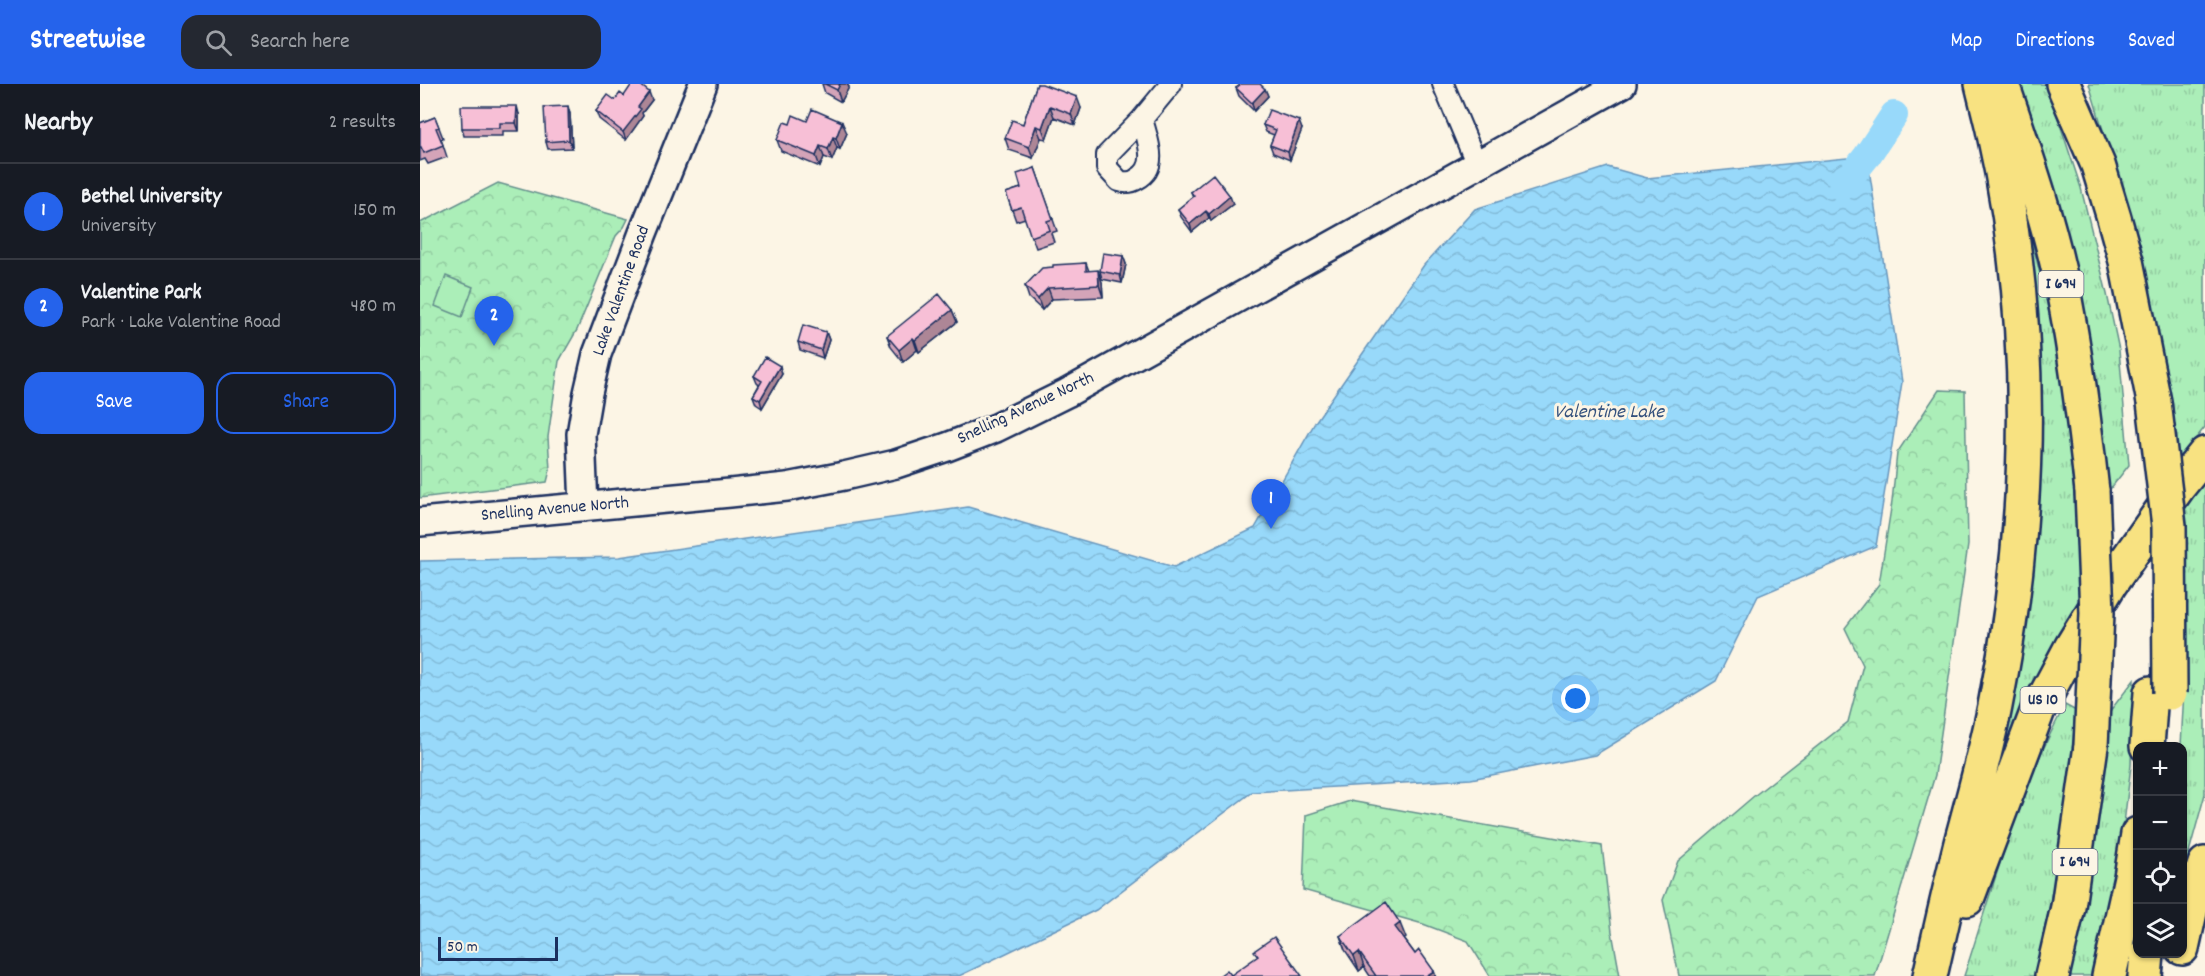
<!DOCTYPE html>
<html lang="en">
<head>
<meta charset="utf-8">
<style>
  body { margin:0; font-family:Dekko,sans-serif; background:#242831; color:#f1f3f6 }
  .controls { position:absolute; right:18px; bottom:18px; display:grid; overflow:hidden; border-radius:12px; box-shadow:0 2px 4px #0004 }
  .controls button { width:54px; height:54px; display:grid; place-items:center; padding:0; border:0; border-bottom:2px solid #363941; background:#171b24; color:#f1f3f6; font:30px sans-serif }
  .scale { position:absolute; left:18px; bottom:15px; width:120px; box-sizing:border-box; padding-left:6px; border:3px solid #1b2f5e; border-top:0; font-size:16px; line-height:21px; white-space:nowrap; color:#1b2f5e; -webkit-text-stroke:4px #fcf5e5; paint-order:stroke }
  .you { position:absolute; left:1156px; top:615px; width:21px; height:21px; margin:-15px; border:4px solid #fff; border-radius:50%; background:#1a73e8; box-shadow:0 0 0 9px #1a73e833 }
  .badge { display:grid; place-items:center; width:39px; height:39px; border-radius:50%; background:#2563eb; color:#fff; font-size:20px; font-weight:700 }
  .pin { position:absolute; translate:-50% -50px; filter:drop-shadow(0 2px 3px #0008) }
  .pin::after { content:''; position:absolute; top:32px; width:21px; height:18px; background:inherit; clip-path:polygon(0 0,100% 0,50% 100%) }
  .list { margin:0; padding:0; list-style:none }
  h2 { display:flex; justify-content:space-between; align-items:center; height:78px; margin:0; padding:0 24px; font-size:26px }
  h2 small { font-size:20px; font-weight:400; color:#9ea1a6 }
  .list li { display:grid; grid-template-columns:39px 1fr auto; gap:18px; align-items:center; box-sizing:border-box; height:96px; padding:0 24px; border-top:2px solid #363941 }
  .list b { display:block; font-size:22px; white-space:nowrap }
  .list p { margin:0; font-size:20px; white-space:nowrap; color:#9ea1a6 }
  .list em { font-size:20px; font-style:normal; color:#9ea1a6 }
  .actions { display:flex; gap:12px; padding:18px 24px }
  .actions a { flex:1; padding:14px 0; border:2px solid #2563eb; border-radius:18px; text-align:center; font-size:21px; color:#2563eb }
  .actions .main { background:#2563eb; color:#fff }
  .icon { flex:none; width:33px; height:33px; fill:none; stroke:currentColor; stroke-width:2; stroke-linecap:round; stroke-linejoin:round }
  .map { position:relative; flex:none; width:1785px; height:892px; overflow:hidden }
  header { display:flex; align-items:center; gap:36px; box-sizing:border-box; height:84px; padding:0 30px; background:#2563eb; color:#fff }
  header strong { font-size:28px }
  nav { display:flex; gap:33px; margin-inline-start:auto; font-size:21px }
  .search { width:420px; height:54px; background:#242831; display:flex; align-items:center; gap:15px; box-sizing:border-box; padding:0 21px; border-radius:18px; color:#9ea1a6; font-size:22px }
  main { display:flex }
  aside { flex:1; background:#171b24 }
  .map>svg:first-child { display:block }
  .grass { fill:url(#grass-tufts); stroke:#638e8b; stroke-width:1.5 }
  .forest { fill:url(#forest-crowns); stroke:#638e8b; stroke-width:1.5 }
  .pitch { fill:#abeeb8; stroke:#638e8b; stroke-width:1.5 }
  .water { fill:url(#water-waves); stroke:#6695bc; stroke-width:1.5 }
  .lines { fill:none; stroke-linecap:round; stroke-linejoin:round }
  .river { stroke:#98d9fa; stroke-width:28 }
  .street-casing { stroke:#1b2f5e; stroke-width:24 }
  .secondary-casing { stroke:#1b2f5e; stroke-width:32 }
  .highway-casing { stroke:#1b2f5e; stroke-width:38 }
  .street { stroke:#fcf5e5; stroke-width:20 }
  .secondary { stroke:#fcf5e5; stroke-width:27 }
  .highway { stroke:#f8e281; stroke-width:33 }
  .highway-bridge-casing { stroke:#1b2f5e; stroke-width:38; stroke-linecap:butt }
  .highway-bridge { stroke:#f8e281; stroke-width:33 }
  .wall { fill:#d4a4b8; stroke:#1b2f5e; stroke-width:1.5 }
  .shaded-wall { fill:#ad8696; stroke:#1b2f5e; stroke-width:1.5 }
  .building { fill:#f7bfd6; stroke:#1b2f5e; stroke-width:1.5 }
  .labels { text-anchor:middle; dominant-baseline:central; stroke-width:6; stroke-linejoin:round; paint-order:stroke }
  .shield { fill:#fcf5e5; stroke:#5e6a86; stroke-width:1.5 }
  .shield-label { font-size:16px; font-weight:bold; fill:#1b2f5e }
  .street-label { font-size:18px; fill:#1b2f5e; stroke:#fcf5e5 }
  .water-label { font-size:20px; font-style:italic; fill:#34517d; stroke:#fcf5e5 }
</style>
</head>
<body>
<header>
<strong>Streetwise</strong>
<div class="search"><svg class="icon" aria-label="search" viewBox="0 0 24 24"><circle cx="10" cy="10" r="6"/><path d="M15 15l6 6"/></svg>Search here</div>
<nav><a>Map</a><a>Directions</a><a>Saved</a></nav>
</header>
<main>
<aside>
<h2>Nearby<small>2 results</small></h2>
<ul class="list">
<li><span class="badge">1</span><div><b>Bethel University</b><p>University</p></div><em>150 m</em></li>
<li><span class="badge">2</span><div><b>Valentine Park</b><p>Park · Lake Valentine Road</p></div><em>480 m</em></li>
</ul>
<div class="actions"><a class="main">Save</a><a>Share</a></div>
</aside>
<div class="map">
<svg width="1785" height="892" viewBox="0 0 1785 892">
  <defs>
    <pattern id="grass-tufts" width="24" height="20" patternUnits="userSpaceOnUse" patternTransform="scale(1.5)"><rect width="24" height="20" fill="#abeeb8"/><path d="M3 7l-1-3M5 7V3M7 7l1-3M15 17l-1-3M17 17v-4M19 17l1-3" fill="none" stroke="#93cca1"/></pattern>
    <pattern id="forest-crowns" width="20" height="18" patternUnits="userSpaceOnUse" patternTransform="scale(1.5)"><rect width="20" height="18" fill="#abeeb8"/><path d="M2 6a3 3 0 1 1 6 0M12 15a3 3 0 1 1 6 0" fill="none" stroke="#93cca1"/></pattern>
    <pattern id="water-waves" width="16" height="10" patternUnits="userSpaceOnUse" patternTransform="scale(1.5)"><rect width="16" height="10" fill="#98d9fa"/><path d="M0 5q4-4 8 0t8 0" fill="none" stroke="#82bbd9"/></pattern>
  </defs>
  <rect width="100%" height="100%" fill="#fcf5e5"/>
  <filter id="ink" filterUnits="userSpaceOnUse"><feTurbulence type="fractalNoise" baseFrequency=".0167" numOctaves="2"/><feDisplacementMap in="SourceGraphic" scale="12" xChannelSelector="R" yChannelSelector="G"/><feConvolveMatrix kernelMatrix="1 2 1 2 8 2 1 2 1" color-interpolation-filters="sRGB"/></filter>
  <g filter="url(#ink)">
    <!-- grass -->
    <path class="grass" d="M 1596,0 L 1624,0 L 1628,4 L 1661,104 L 1687,210 L 1699,266 L 1709,381 L 1687,409 Z
      M 1669,0 L 1785,0 L 1785,343 L 1754,382 L 1710,135 Z
      M 1608,139 L 1635,254 L 1647,335 L 1657,439 L 1659,518 L 1575,692 L 1601,141 Z
      M 1785,395 L 1785,710 L 1763,790 L 1762,662 L 1761,662 L 1764,606 L 1758,427 Z
      M 1714,596 L 1711,681 L 1702,756 L 1675,892 L 1648,892 L 1673,759 L 1683,694 L 1690,627 Z
      M 1645,621 L 1656,627 C 1647,716 1636,805 1614,892 L 1544,892 C 1574,800 1599,706 1645,621 Z"/>
    <!-- forest -->
    <path class="forest" d="M 78,99 L 208,135 L 204,143 L 196,152 L 157,246 L 139,277 L 128,353 L 130,386 L 127,398 L 0,414 L 0,139 Z
      M 1519,306 L 1545,307 L 1548,461 L 1515,691 L 1455,892 L 1259,892 L 1243,816 L 1258,777 L 1334,712 L 1428,638 L 1443,581 L 1425,544 L 1459,500 L 1472,418 L 1477,369 Z
      M 930,717 L 1182,762 L 1192,848 L 1200,892 L 1070,892 L 1048,857 L 1003,840 L 883,806 L 886,731 Z"/>
    <!-- pitch -->
    <path class="pitch" d="M 26,192 L 53,203 L 42,233 L 15,222 Z"/>
    <!-- water -->
    <path class="water" d="M 1447,72 L 1482,298 L 1456,462 L 1338,512 L 1296,597 L 1175,671 L 1051,695 L 832,708 L 676,826 L 539,892 L 0,892 L 0,477 L 199,473 L 548,423 L 754,483 L 835,444 L 896,337 L 1004,181 L 1055,125 L 1188,83 L 1227,94 Z"/>
    <g class="lines">
      <!-- river -->
      <path class="river" d="M 1422,103 L 1447,72 L 1474,31"/>
      <!-- street casing -->
      <g class="street-casing">
        <path id="street" d="M 1023,0 L 1057,81
          M 722,35 C 727,55 740,83 717,95 C 711,99 706,99 699,97 L 687,84 L 687,71 L 722,35 L 751,0"/>
      </g>
      <!-- secondary casing -->
      <g class="secondary-casing">
        <path id="secondary" d="M 164,423 L 161,350 L 168,309 L 177,270 L 223,149 L 283,0
          M 0,438 L 310,409 L 367,403 L 424,392 L 476,380 L 527,363 L 576,344 L 647,309 L 1202,0"/>
      </g>
      <!-- highway casing -->
      <g class="highway-casing">
        <path id="highway" d="M 1582,0 C 1606,71 1631,142 1645,216 C 1657,279 1665,343 1672,407
          M 1643,0 L 1678,81 L 1694,134 L 1706,177 L 1734,318
          M 1727,662 L 1731,609
          M 1547,815 L 1618,626 L 1652,562 L 1690,500 L 1759,402 L 1785,370
          M 1762,864 L 1772,819 L 1785,780
          M 1510,892 C 1520,848 1530,803 1541,759 C 1553,714 1566,668 1575,622 C 1616,415 1616,205 1562,0
          M 1632,892 L 1648,823 L 1671,662
          M 1689,892 L 1711,793 L 1718,750
          M 1725,892 L 1727,870"/>
      </g>
      <!-- street -->
      <use href="#street" class="street"/>
      <!-- secondary -->
      <use href="#secondary" class="secondary"/>
      <!-- highway -->
      <use href="#highway" class="highway"/>
      <!-- highway-bridge casing -->
      <g class="highway-bridge-casing">
        <path id="highway-bridge" d="M 1734,318 L 1749,442 L 1750,609
          M 1671,662 L 1677,529 L 1672,407"/>
      </g>
      <!-- highway-bridge -->
      <use href="#highway-bridge" class="highway-bridge"/>
    </g>
    <!-- wall -->
    <path class="wall" d="M 402,0 L 427,0 L 429,3 L 421,18 L 405,9 Z
      M 617,0 L 661,24 L 655,41 L 634,33 L 626,55 L 621,54 L 613,74 L 589,66 L 585,54 L 603,40 Z
      M 816,4 L 845,5 L 848,12 L 834,27 L 819,12 Z
      M 195,16 L 232,16 L 222,29 L 223,32 L 206,56 L 179,35 L 176,27 Z
      M 99,30 L 99,47 L 83,47 L 83,52 L 44,52 L 42,44 Z
      M 150,30 L 152,64 L 128,65 L 126,58 Z
      M 15,33 L 23,54 L 21,55 L 27,73 L 8,80 L 5,75 L 0,77 L 0,39 Z
      M 387,37 L 427,49 L 420,65 L 417,64 L 412,76 L 404,73 L 400,83 L 361,67 L 357,56 L 370,40 Z
      M 843,41 L 882,45 L 870,76 L 853,69 L 850,61 L 854,51 L 846,48 Z
      M 615,84 L 637,147 L 631,149 L 634,158 L 616,164 L 605,134 L 596,137 L 586,109 L 601,104 Z
      M 771,108 L 813,120 L 791,137 L 789,134 L 772,148 L 761,133 L 758,125 L 773,113 Z
      M 703,172 L 706,180 L 702,199 L 682,195 L 680,187 Z
      M 666,179 L 669,187 L 682,198 L 683,213 L 632,215 L 622,226 L 609,214 L 605,202 L 633,183 Z
      M 532,226 L 537,238 L 499,268 L 497,266 L 483,278 L 471,263 L 467,252 Z
      M 406,248 L 409,256 L 403,274 L 380,266 L 378,258 Z
      M 362,290 L 342,324 L 336,320 L 333,312 L 339,301 L 337,299 L 334,292 Z
      M 920,852 L 986,854 L 984,855 L 995,870 L 1016,892 L 950,892 L 944,883 L 939,887 L 925,866 Z"/>
    <!-- shaded-wall -->
    <path class="shaded-wall" d="M 420,0 L 427,0 L 429,3 L 421,18 L 417,6 Z
      M 845,5 L 848,12 L 834,27 L 832,19 Z
      M 229,8 L 232,16 L 222,29 L 223,32 L 206,56 L 203,48 L 218,23 Z
      M 657,13 L 661,24 L 655,41 L 651,30 Z
      M 97,22 L 99,30 L 99,47 L 96,39 Z
      M 148,22 L 150,30 L 152,64 L 149,56 Z
      M 630,22 L 634,33 L 626,55 L 622,44 Z
      M 879,37 L 882,45 L 870,76 L 868,68 Z
      M 422,38 L 427,49 L 420,65 L 416,54 Z
      M 616,42 L 621,54 L 613,74 L 609,63 Z
      M 413,53 L 417,64 L 412,76 L 408,65 Z
      M 400,62 L 404,73 L 400,83 L 396,72 Z
      M 810,112 L 813,120 L 791,137 L 789,130 Z
      M 786,127 L 789,134 L 772,148 L 770,140 Z
      M 703,172 L 706,180 L 702,199 L 700,191 Z
      M 678,186 L 682,198 L 683,213 L 679,201 Z
      M 628,204 L 632,215 L 622,226 L 618,215 Z
      M 532,226 L 537,238 L 499,268 L 495,256 Z
      M 406,248 L 409,256 L 403,274 L 401,266 Z
      M 493,254 L 497,266 L 483,278 L 479,266 Z
      M 360,282 L 362,290 L 342,324 L 340,316 Z
      M 980,839 L 986,854 L 980,858 L 975,843 Z
      M 939,868 L 944,883 L 939,887 L 934,872 Z
      M 1014,887 L 1016,892 L 1006,892 Z"/>
    <!-- building -->
    <path class="building" d="M 212,0 L 219,0 L 229,8 L 218,23 L 221,25 L 203,48 L 176,27 L 188,11 L 195,16 L 200,9 L 204,12 Z
      M 405,0 L 420,0 L 417,6 Z
      M 617,0 L 622,0 L 657,13 L 651,30 L 630,22 L 622,44 L 616,42 L 609,63 L 585,54 L 592,36 L 603,40 Z
      M 821,0 L 840,0 L 845,5 L 832,19 L 816,4 Z
      M 41,22 L 97,22 L 96,39 L 80,39 L 80,44 L 42,44 Z
      M 148,22 L 149,56 L 126,58 L 124,23 Z
      M 392,25 L 422,38 L 416,54 L 413,53 L 408,65 L 400,62 L 396,72 L 357,56 L 364,38 L 370,40 L 373,31 L 387,37 Z
      M 849,26 L 879,37 L 868,68 L 850,61 L 856,46 L 843,41 Z
      M 15,33 L 19,43 L 16,44 L 23,61 L 4,69 L 1,63 L 0,64 L 0,39 Z
      M 615,84 L 633,135 L 627,137 L 630,146 L 611,153 L 601,123 L 592,126 L 586,109 L 601,104 L 597,90 Z
      M 793,90 L 810,112 L 789,130 L 786,127 L 770,140 L 758,125 L 774,112 L 771,108 Z
      M 683,169 L 703,172 L 700,191 L 680,187 Z
      M 666,179 L 666,187 L 678,186 L 679,201 L 628,204 L 618,215 L 605,202 L 622,184 L 633,183 L 633,181 Z
      M 519,210 L 532,226 L 495,256 L 493,254 L 479,266 L 467,252 Z
      M 383,241 L 406,248 L 401,266 L 378,258 Z
      M 345,273 L 360,282 L 340,316 L 333,312 L 342,297 L 334,292 Z
      M 966,818 L 980,839 L 975,843 L 995,870 L 999,866 L 1014,887 L 1006,892 L 956,892 L 939,868 L 934,872 L 920,852 Z
      M 854,853 L 882,892 L 799,892 L 807,886 L 811,891 L 838,872 L 834,867 Z"/>
  </g>
  <g class="labels">
    <!-- shield labels -->
    <g class="shield">
      <rect x="1618.5" y="187" width="45" height="26" rx="4.5"/>
      <rect x="1600.5" y="603" width="45" height="26" rx="4.5"/>
      <rect x="1632.5" y="765" width="45" height="26" rx="4.5"/>
    </g>
    <g class="shield-label">
      <text x="1641" y="200">I 694</text>
      <text x="1623" y="616">US 10</text>
      <text x="1655" y="778">I 694</text>
    </g>
    <!-- street labels -->
    <g class="street-label">
      <text transform="translate(202 207) rotate(-70)">Lake Valentine Road</text>
      <text transform="translate(606 325) rotate(-25)">Snelling Avenue North</text>
      <text transform="translate(135 426) rotate(-5)">Snelling Avenue North</text>
    </g>
    <!-- water labels -->
    <g class="water-label">
      <text x="1189" y="329">Valentine Lake</text>
    </g>
  </g>
</svg>
<div class="controls">
<button>+</button>
<button>−</button>
<button><svg class="icon" aria-label="locate" viewBox="0 0 24 24"><circle cx="12" cy="12" r="6"/><path d="M12 2v4M12 18v4M2 12h4M18 12h4"/></svg></button>
<button><svg class="icon" aria-label="layers" viewBox="0 0 24 24"><path d="M12 4l9 5-9 5-9-5zM3 14l9 5 9-5"/></svg></button>
</div>
<div class="scale">50 m</div>
<div class="you"></div>
<div class="pin badge" style="left:851px;top:445px">1</div>
<div class="pin badge" style="left:74px;top:262px">2</div>
</div>
</main>
</body>
</html>
